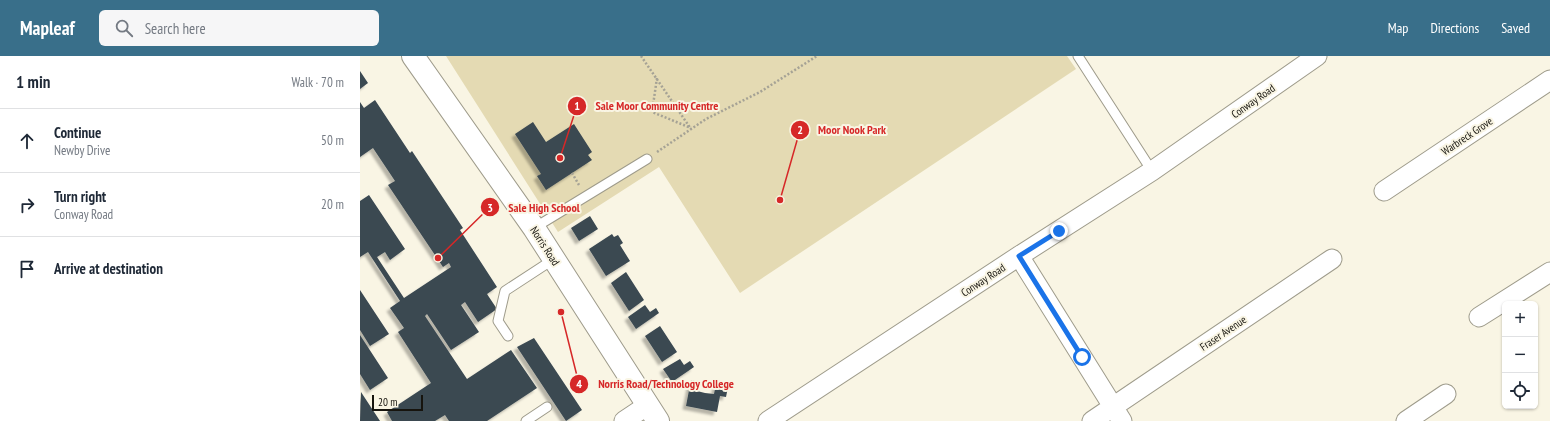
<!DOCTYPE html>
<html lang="en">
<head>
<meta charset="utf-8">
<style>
  body { margin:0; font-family:"PT Sans Narrow",sans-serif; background:#f6f6f7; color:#1f2937 }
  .controls { position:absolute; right:12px; bottom:12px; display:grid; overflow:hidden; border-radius:6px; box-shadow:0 1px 3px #0004 }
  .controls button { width:36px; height:36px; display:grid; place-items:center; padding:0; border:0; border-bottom:1px solid #e0e1e3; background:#fff; color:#1f2937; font:20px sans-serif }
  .scale { position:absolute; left:12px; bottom:10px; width:51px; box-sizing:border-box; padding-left:4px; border:2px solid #16140e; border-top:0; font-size:11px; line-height:14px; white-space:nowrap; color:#16140e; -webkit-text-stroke:3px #f9f5e4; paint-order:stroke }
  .stop { position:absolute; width:12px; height:12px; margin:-9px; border:3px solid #1a73e8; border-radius:50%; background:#fff }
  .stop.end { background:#1a73e8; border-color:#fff; box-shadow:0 1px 4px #0008 }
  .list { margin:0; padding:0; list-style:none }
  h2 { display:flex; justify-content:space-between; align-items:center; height:52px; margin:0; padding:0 16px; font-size:17px }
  h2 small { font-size:13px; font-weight:400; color:#747a83 }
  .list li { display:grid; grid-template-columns:26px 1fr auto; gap:12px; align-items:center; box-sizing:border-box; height:64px; padding:0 16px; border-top:1px solid #e0e1e3 }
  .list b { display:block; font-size:15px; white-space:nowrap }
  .list p { margin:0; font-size:13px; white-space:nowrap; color:#747a83 }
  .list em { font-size:13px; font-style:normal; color:#747a83 }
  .icon { flex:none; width:22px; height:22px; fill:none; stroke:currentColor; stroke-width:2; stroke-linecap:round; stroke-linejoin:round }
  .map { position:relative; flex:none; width:1190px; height:365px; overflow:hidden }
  header { display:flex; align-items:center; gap:24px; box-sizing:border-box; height:56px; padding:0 20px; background:#396f8a; color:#fff }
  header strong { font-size:19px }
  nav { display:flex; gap:22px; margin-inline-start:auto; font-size:14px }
  .search { width:280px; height:36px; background:#f6f6f7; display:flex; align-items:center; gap:10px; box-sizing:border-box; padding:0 14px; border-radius:6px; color:#747a83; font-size:15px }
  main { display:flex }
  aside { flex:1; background:#fff }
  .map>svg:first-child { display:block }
  .green { fill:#e4dab3 }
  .building { fill:#3a4851; filter:url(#shadow) }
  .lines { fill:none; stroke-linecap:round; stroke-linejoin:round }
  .service-casing { stroke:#9e9b8b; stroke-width:11 }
  .minor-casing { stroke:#9e9b8b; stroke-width:21 }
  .tertiary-casing { stroke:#9e9b8b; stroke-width:24 }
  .path { stroke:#a5a295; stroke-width:2.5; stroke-dasharray:2 2; stroke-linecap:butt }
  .service { stroke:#fff; stroke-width:9 }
  .minor { stroke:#fff; stroke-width:19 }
  .tertiary { stroke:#fff; stroke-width:22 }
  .route { stroke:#1a73e8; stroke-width:5 }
  .labels { text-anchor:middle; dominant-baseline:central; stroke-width:4; stroke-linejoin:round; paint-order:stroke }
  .street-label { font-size:11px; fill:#16140e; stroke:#f9f5e4 }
  .leader { fill:none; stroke:#d62828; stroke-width:1.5 }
  .callout-dot { fill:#d62828; stroke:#f9f5e4; stroke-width:1.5 }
  .mark-label { font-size:12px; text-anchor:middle; font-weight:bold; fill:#fff }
  .callout-label { font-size:12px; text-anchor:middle; font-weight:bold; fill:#d62828; stroke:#f9f5e4; stroke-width:4; stroke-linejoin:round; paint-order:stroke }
</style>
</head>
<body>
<header>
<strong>Mapleaf</strong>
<div class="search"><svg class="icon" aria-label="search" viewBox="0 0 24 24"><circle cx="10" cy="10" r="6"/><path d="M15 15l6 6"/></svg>Search here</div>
<nav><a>Map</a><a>Directions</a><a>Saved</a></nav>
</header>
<main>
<aside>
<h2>1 min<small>Walk · 70 m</small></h2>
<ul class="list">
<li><svg class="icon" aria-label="ahead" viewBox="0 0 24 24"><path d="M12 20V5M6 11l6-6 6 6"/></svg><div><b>Continue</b><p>Newby Drive</p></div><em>50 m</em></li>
<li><svg class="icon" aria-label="right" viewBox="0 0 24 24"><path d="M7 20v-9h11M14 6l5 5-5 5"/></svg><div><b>Turn right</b><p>Conway Road</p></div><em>20 m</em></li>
<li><svg class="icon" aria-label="arrive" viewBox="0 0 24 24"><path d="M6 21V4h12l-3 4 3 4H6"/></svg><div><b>Arrive at destination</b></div></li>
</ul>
</aside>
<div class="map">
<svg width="1190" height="365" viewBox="0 0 1190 365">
  <defs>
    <filter id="shadow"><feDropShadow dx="-3.5" dy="3.5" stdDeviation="1" flood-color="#0004"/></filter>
  </defs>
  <rect width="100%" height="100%" fill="#f9f5e4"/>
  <!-- green -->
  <path class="green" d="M 86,0 L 707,0 L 716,13 L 380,237 L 299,111 L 198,176 Z"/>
  <!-- building -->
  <path class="building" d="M 0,15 L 8,27 L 0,33 Z
    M 15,44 L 50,97 L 52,95 L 103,172 L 100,174 L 137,231 L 127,238 L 137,253 L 118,266 L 105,246 L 101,249 L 119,276 L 91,294 L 67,258 L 65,260 L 107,323 L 151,294 L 177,332 L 127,365 L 89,365 L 85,359 L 75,365 L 32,365 L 27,356 L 71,327 L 38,276 L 44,272 L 30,252 L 40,245 L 8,196 L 0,201 L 0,145 L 9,139 L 45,193 L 30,204 L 25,196 L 17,201 L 44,242 L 91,211 L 89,207 L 83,211 L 28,129 L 35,125 L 13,92 L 0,101 L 0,46 L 4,52 Z
    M 173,66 L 186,86 L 214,68 L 232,96 L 228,99 L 232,104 L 186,134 L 177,120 L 181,118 L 155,78 Z
    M 230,160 L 238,173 L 219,185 L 211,172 Z
    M 252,178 L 254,181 L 258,179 L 263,187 L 260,189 L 270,205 L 246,220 L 229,193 Z
    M 266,216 L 284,244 L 269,255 L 251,227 Z
    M 0,234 L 29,278 L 10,290 L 0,274 Z
    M 285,249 L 290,256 L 296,252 L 299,257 L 276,273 L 268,261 Z
    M 300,270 L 317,296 L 302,306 L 285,280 Z
    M 0,279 L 28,322 L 10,334 L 0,318 Z
    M 174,282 L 222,354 L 206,365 L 157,291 Z
    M 320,303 L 324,309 L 330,305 L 334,311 L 312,326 L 303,313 Z
    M 331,324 L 339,325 L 337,335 L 345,337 L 354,338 L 356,328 L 368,331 L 366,341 L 360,340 L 357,356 L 326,350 Z
    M 1,336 L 20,365 L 0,365 Z"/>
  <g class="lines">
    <!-- service casing -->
    <g class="service-casing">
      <path id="service" d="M 718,0 L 792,115
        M 174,172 L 287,103
        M 148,280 L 138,265 L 145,235 L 194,203
        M 166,365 L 187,351"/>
    </g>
    <!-- minor casing -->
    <g class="minor-casing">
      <path id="minor" d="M 1024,135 L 1190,24
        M 659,200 L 762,365
        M 1119,261 L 1190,216
        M 264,365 L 288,349
        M 408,365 L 659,200 L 792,115 L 957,0
        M 732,365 L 972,203
        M 1046,365 L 1086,338"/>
    </g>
    <!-- tertiary casing -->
    <g class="tertiary-casing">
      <path id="tertiary" d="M 53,0 L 174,172 L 298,365"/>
    </g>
    <!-- path -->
    <path class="path" d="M 281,0 L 331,73
      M 297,22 L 292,56 L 331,72
      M 297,96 L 346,63 L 400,36 L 457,0
      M 212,117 L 219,129"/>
    <!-- service -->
    <use href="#service" class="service"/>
    <!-- minor -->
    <use href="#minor" class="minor"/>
    <!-- tertiary -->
    <use href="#tertiary" class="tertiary"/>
  </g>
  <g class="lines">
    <!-- route -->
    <path class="route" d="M 699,175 L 659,200 L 722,301"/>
  </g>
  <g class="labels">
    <!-- street labels -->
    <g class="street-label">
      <text transform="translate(893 45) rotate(-35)">Conway Road</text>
      <text transform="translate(1107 80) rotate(-34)">Warbreck Grove</text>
      <text transform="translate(185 190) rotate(57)">Norris Road</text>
      <text transform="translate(623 224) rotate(-33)">Conway Road</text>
      <text transform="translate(863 277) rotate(-34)">Fraser Avenue</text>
    </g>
  </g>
  <!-- callouts -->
  <path class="leader" d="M200 102L217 50M420 144L440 74M78 202L130 151M201 256L219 328"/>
  <g class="callout-dot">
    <circle cx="200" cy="102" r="4"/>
    <circle cx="420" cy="144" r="4"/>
    <circle cx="78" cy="202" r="4"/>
    <circle cx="201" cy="256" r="4"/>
    <circle cx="217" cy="50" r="10"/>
    <circle cx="440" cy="74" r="10"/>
    <circle cx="130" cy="151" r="10"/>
    <circle cx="219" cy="328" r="10"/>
  </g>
  <g class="mark-label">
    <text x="217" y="54">1</text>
    <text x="440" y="78">2</text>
    <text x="130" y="156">3</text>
    <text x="219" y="332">4</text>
  </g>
  <g class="callout-label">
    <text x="297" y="54">Sale Moor Community Centre</text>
    <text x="492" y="78">Moor Nook Park</text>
    <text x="184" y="156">Sale High School</text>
    <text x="306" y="332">Norris Road/Technology College</text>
  </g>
</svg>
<div class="controls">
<button>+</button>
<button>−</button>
<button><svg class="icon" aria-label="locate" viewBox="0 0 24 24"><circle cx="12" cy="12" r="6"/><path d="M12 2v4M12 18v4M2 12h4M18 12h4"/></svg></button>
</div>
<div class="scale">20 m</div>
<div class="stop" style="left:722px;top:301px"></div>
<div class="stop end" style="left:699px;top:175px"></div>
</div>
</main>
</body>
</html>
